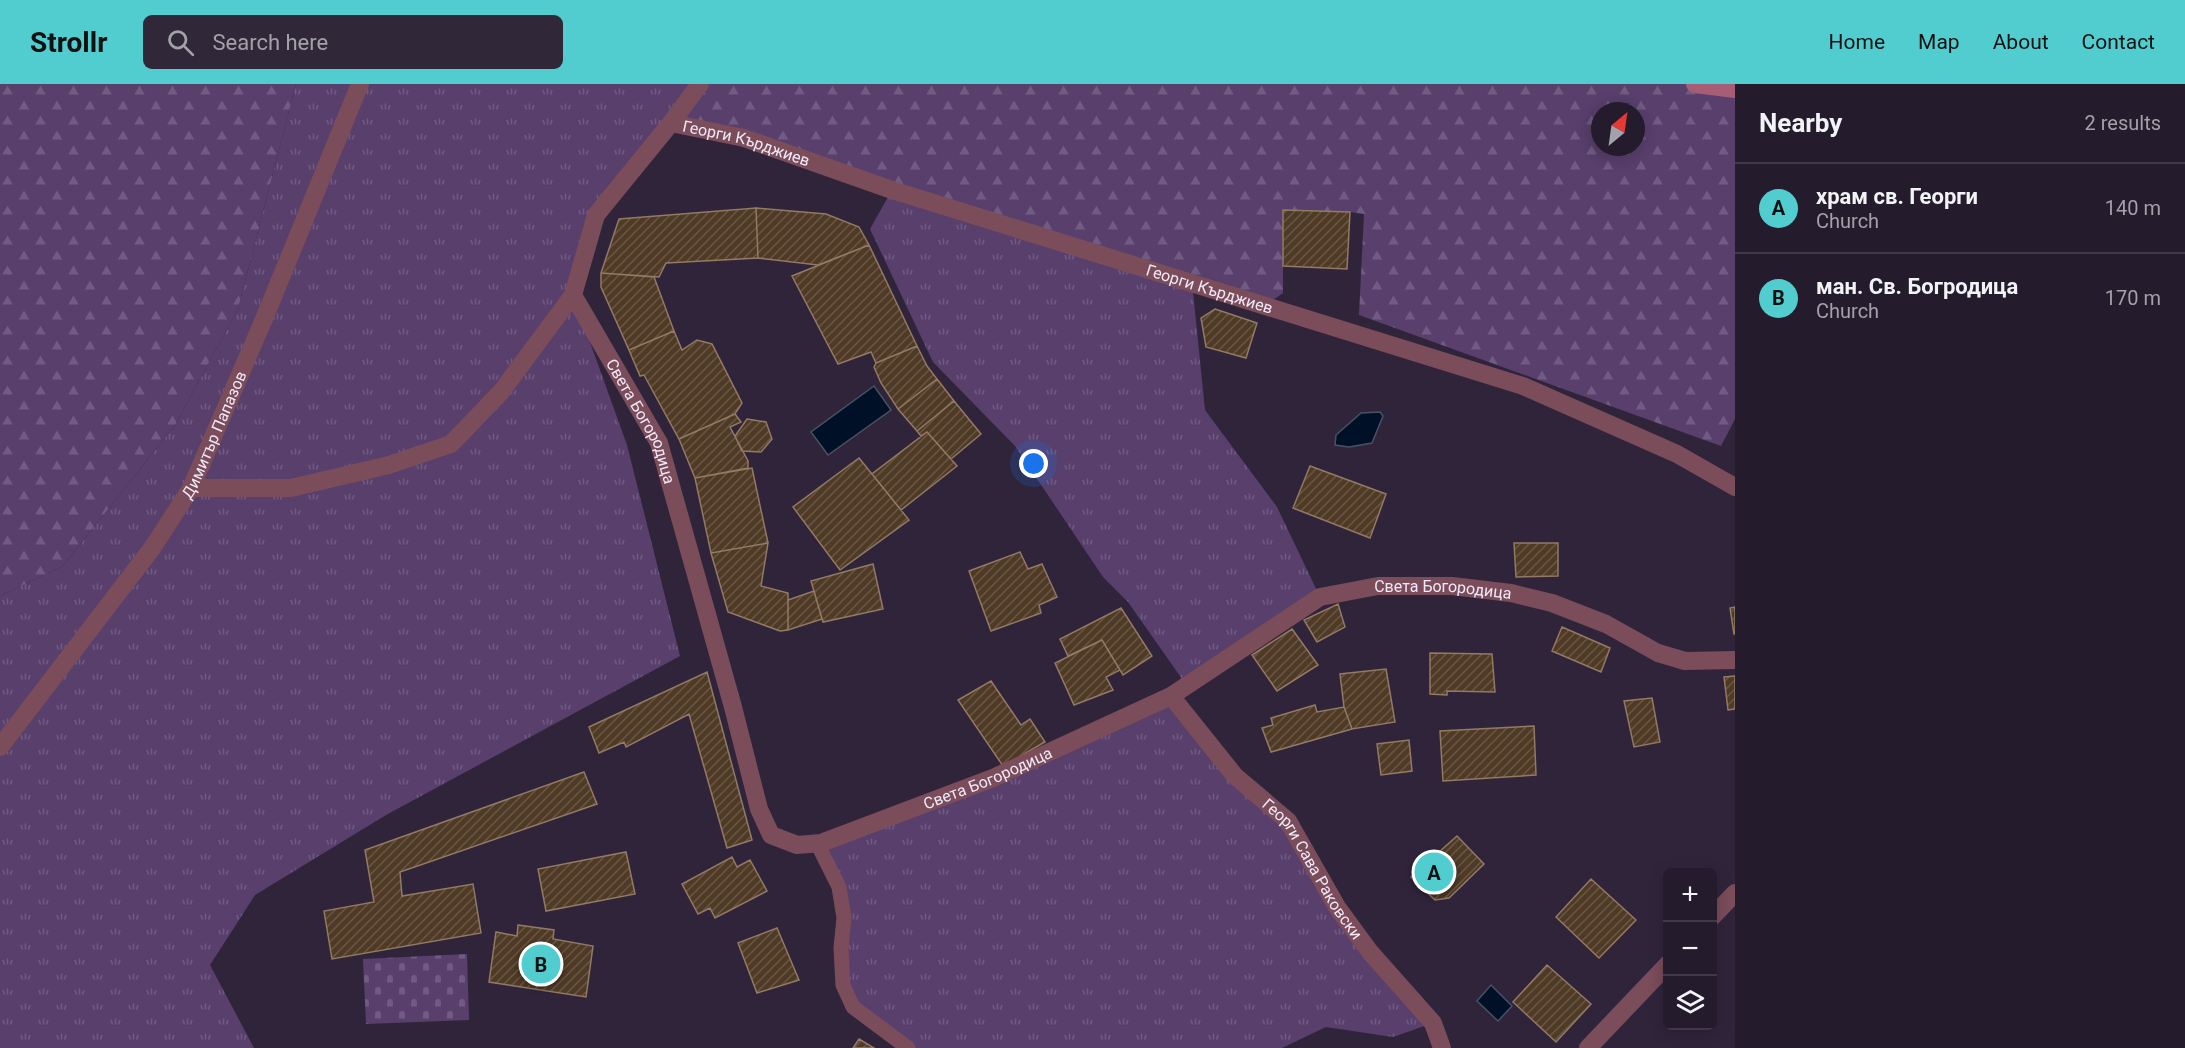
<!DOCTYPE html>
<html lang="en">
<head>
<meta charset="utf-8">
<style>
  body { margin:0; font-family:Roboto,sans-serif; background:#302838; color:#f1f3f6 }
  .controls { position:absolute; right:18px; bottom:18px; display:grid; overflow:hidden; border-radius:9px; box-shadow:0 3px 15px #0003 }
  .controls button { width:54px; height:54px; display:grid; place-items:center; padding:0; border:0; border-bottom:2px solid #413948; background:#241b2c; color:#f1f3f6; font:30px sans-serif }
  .compass { position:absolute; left:1591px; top:18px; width:54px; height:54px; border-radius:50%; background:#241b2c; box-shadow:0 3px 15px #0003; rotate:29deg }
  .you { position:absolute; left:1034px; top:380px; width:21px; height:21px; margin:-15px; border:4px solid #fff; border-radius:50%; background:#1a73e8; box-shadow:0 0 0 9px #1a73e833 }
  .badge { display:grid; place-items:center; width:39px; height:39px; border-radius:50%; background:#52cdcf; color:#111; font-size:20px; font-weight:700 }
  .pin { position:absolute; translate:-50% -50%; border:3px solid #fff; box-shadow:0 2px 6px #0006 }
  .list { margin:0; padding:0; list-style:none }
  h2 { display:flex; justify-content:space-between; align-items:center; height:78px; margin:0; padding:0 24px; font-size:26px }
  h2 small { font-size:20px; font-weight:400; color:#a3a1a9 }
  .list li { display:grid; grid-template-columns:39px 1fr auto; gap:18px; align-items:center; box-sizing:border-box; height:90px; padding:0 24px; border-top:2px solid #413948 }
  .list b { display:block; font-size:22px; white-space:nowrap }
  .list p { margin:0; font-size:20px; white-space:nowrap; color:#a3a1a9 }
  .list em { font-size:20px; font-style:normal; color:#a3a1a9 }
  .icon { flex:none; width:33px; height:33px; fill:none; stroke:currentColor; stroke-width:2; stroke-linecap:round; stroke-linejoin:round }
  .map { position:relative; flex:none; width:1735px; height:964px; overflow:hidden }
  header { display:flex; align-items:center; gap:36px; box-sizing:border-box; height:84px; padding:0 30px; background:#52cdcf; color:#111 }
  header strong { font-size:28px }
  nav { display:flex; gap:33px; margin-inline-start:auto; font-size:21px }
  .search { width:420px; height:54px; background:#302838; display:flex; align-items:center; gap:15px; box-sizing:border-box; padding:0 21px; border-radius:9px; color:#a3a1a9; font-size:22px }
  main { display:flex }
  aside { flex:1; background:#241b2c }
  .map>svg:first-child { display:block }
  .grass { fill:url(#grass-tufts) }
  .forest { fill:url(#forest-firs); fill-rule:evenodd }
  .cemetery { fill:url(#cemetery-stones) }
  .water { fill:#001026; stroke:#485165; stroke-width:1.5 }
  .building { fill:url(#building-hatch); stroke:#927a64; stroke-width:1.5 }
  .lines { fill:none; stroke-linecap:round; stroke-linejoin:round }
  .lane { stroke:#7b4c5a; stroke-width:15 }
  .street { stroke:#7b4c5a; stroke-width:18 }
  .secondary { stroke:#a75d75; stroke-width:18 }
  .labels { text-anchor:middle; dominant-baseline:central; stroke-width:4.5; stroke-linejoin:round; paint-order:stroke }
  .street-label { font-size:16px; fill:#f0e9f8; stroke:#15101a }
</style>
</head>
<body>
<header>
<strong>Strollr</strong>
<div class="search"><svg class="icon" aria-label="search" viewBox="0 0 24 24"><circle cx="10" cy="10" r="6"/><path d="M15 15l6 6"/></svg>Search here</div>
<nav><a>Home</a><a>Map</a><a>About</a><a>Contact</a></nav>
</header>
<main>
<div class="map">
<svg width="1735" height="964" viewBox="0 0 1735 964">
  <defs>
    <pattern id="grass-tufts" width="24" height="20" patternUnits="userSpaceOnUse" patternTransform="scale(1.5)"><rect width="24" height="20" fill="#583f6c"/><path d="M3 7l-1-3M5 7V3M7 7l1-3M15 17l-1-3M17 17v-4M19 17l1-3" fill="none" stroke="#705b82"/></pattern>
    <pattern id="forest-firs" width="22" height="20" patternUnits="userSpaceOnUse" patternTransform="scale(1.5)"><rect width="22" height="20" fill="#583f6c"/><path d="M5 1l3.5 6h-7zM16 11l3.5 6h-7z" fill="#705b82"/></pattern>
    <pattern id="cemetery-stones" width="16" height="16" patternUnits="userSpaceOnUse" patternTransform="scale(1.5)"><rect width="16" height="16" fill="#583f6c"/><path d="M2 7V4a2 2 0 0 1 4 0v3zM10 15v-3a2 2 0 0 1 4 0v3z" fill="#705b82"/></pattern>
    <pattern id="building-hatch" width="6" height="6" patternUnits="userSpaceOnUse" patternTransform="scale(1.5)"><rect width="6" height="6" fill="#4f3a25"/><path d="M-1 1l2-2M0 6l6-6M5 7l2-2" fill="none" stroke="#695645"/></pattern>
  </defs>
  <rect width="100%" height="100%" fill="#30243b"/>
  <!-- grass -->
  <path class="grass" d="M 296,0 L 700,0 L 596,131 L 573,211 L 627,361 L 680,572 L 386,731 L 255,811 L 210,881 L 254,964 L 0,964 L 0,512 L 63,482 L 175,341 L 238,225 Z
    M 892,106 L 1192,198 L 1205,326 L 1277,423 L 1320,513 L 1187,602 L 1128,518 L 1103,493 L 1015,362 L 933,278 L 870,145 Z
    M 1171,612 L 1288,737 L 1337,823 L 1433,939 L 1393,953 L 1326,943 L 1282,964 L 908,964 L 882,946 L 843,902 L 844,834 L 817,759 Z"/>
  <!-- forest -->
  <path class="forest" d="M 0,0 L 296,0 L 238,225 L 175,341 L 63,482 L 0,512 Z
    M 700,0 L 1695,0 L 1735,5 L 1735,335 L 1721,362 L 1359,231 L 1364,130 L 1350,128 L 1283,126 L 1283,209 L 1266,221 L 671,39 ZM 1600,27 L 1636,27 L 1636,63 L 1600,63 Z"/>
  <!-- cemetery -->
  <path class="cemetery" d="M 467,870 L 469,936 L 366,940 L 363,875 Z"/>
  <!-- water -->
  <path class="water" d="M 874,302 L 891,326 L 828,371 L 811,348 Z
    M 1380,328 L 1383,332 L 1372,359 L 1349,363 L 1335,361 L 1336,351 L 1361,329 Z
    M 1491,901 L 1512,922 L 1498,937 L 1477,917 Z"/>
  <!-- building -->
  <path class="building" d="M 756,124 L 758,174 L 666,179 L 659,193 L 601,189 L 619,135 Z
    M 756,124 L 826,130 L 859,143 L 869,161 L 818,181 L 758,174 Z
    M 1283,126 L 1350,128 L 1347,185 L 1283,182 Z
    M 869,161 L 917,262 L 876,279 L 871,268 L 838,280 L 792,192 Z
    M 601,189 L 654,193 L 674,247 L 629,266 L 601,203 Z
    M 1215,225 L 1257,239 L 1246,274 L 1206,263 L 1201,234 Z
    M 674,247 L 682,266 L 697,256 L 712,260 L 742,319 L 735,330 L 679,355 L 644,291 L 640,292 L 629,266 Z
    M 917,262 L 927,282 L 937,295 L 898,325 L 881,299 L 874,283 L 876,279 Z
    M 937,295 L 954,317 L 917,347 L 898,325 Z
    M 954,317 L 981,350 L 951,375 L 927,348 L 921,352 L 917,347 Z
    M 735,330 L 741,338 L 730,343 L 748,377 L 748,384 L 695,394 L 679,355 Z
    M 747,335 L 766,338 L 772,355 L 761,368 L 742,367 L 735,352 Z
    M 927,348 L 957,382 L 901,426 L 872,390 Z
    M 859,374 L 909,436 L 840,486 L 793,423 Z
    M 1310,382 L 1386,410 L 1370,454 L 1293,424 Z
    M 752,384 L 768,459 L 711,469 L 695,394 Z
    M 768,459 L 761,502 L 788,509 L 788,546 L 780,547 L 728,528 L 711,469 Z
    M 1514,459 L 1558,459 L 1558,492 L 1516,493 Z
    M 1020,468 L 1028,485 L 1042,480 L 1057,513 L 1039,521 L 1041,529 L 991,547 L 969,487 Z
    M 873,480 L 883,525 L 823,538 L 811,497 Z
    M 814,507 L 822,535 L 788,546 L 788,516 Z
    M 1338,520 L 1345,543 L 1317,558 L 1304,536 Z
    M 1735,523 L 1735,550 L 1734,550 L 1730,524 Z
    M 1121,524 L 1152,572 L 1123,591 L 1102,556 L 1068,572 L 1060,555 Z
    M 1562,543 L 1610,564 L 1601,588 L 1552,567 Z
    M 1292,545 L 1318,581 L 1277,607 L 1252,571 Z
    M 1102,556 L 1120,586 L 1106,593 L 1113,606 L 1074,621 L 1055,579 Z
    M 1430,569 L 1492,570 L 1495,608 L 1447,607 L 1447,611 L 1430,610 Z
    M 1386,585 L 1395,638 L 1352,645 L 1344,623 L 1340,590 Z
    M 707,588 L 752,756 L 727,764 L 689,630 L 626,663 L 624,658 L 599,669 L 589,643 Z
    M 1735,592 L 1735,625 L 1728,626 L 1724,593 Z
    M 991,597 L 1021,641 L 1030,635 L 1045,658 L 1003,682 L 958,616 Z
    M 1652,614 L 1660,658 L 1634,663 L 1624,617 Z
    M 1315,621 L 1317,628 L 1344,623 L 1352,645 L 1271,668 L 1262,644 L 1273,641 L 1271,634 Z
    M 1534,642 L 1536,691 L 1443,697 L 1440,647 Z
    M 1409,656 L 1412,687 L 1381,691 L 1377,660 Z
    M 584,688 L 597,720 L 400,788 L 402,812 L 473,800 L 481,849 L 332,875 L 324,827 L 374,818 L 365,766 Z
    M 1457,752 L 1484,780 L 1449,814 L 1435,816 L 1411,793 Z
    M 626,768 L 635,810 L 546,827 L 538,785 Z
    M 732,773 L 737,783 L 750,776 L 767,807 L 715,834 L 710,824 L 698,830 L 682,800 Z
    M 1591,795 L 1636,836 L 1599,874 L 1556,833 Z
    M 518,841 L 554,846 L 553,855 L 593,862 L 586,913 L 489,898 L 496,848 L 517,852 Z
    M 777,844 L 799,896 L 757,909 L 738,859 Z
    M 1547,881 L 1591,920 L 1556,958 L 1513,918 Z
    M 859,955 L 874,964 L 853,964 Z"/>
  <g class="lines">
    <!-- lane -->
    <path class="lane" d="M 817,759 L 839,803 L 844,834 L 841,864 L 843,901 L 853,923 L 908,964"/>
    <!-- street -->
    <g class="street">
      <path id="s1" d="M 671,39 L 744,54 L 892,106 L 1523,302 L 1677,370 L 1735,403"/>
      <path id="s2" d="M 573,211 L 659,359 L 733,623 L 759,725 L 771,751 L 797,761 L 821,759 L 993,694 L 1171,612 L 1320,513 L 1378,502 L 1452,502 L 1511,509 L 1552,519 L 1606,540 L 1658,569 L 1685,577 L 1735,576"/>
      <path d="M 191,404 L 291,404 L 389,381 L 451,360 L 501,308 L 573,211 L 596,131 L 671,39 L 700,0"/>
      <path id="s3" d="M 1171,612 L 1235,692 L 1288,737 L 1337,823 L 1370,868 L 1433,939 L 1442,964"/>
      <path id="s4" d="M 0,663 L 153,463 L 191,404 L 264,235 L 360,0"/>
      <path d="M 1712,833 L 1735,809"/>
      <path d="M 1588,964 L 1668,880"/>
    </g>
    <!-- secondary -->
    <path class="secondary" d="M 1695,0 L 1735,5"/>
  </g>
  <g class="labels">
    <!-- street labels -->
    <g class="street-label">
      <text stroke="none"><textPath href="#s1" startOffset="78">Георги Кърджиев</textPath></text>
      <text stroke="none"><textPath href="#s1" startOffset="564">Георги Кърджиев</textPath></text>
      <text stroke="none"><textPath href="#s2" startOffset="144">Света Богородица</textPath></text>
      <text stroke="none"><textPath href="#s4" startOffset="380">Димитър Папазов</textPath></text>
      <text stroke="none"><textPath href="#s2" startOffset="1314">Света Богородица</textPath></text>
      <text stroke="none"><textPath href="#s2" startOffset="810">Света Богородица</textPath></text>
      <text stroke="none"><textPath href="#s3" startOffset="225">Георги Сава Раковски</textPath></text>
    </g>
  </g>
</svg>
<div class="controls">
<button>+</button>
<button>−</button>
<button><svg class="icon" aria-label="layers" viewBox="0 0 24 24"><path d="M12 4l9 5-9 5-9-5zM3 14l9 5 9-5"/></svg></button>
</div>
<svg class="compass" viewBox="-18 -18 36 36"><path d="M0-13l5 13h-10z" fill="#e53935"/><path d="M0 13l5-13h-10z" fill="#a3a1a9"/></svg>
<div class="you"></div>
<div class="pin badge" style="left:1434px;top:788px">A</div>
<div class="pin badge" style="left:541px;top:880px">B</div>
</div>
<aside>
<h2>Nearby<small>2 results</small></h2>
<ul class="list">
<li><span class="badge">A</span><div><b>храм св. Георги</b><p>Church</p></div><em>140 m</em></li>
<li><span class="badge">B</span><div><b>ман. Св. Богродица</b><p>Church</p></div><em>170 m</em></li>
</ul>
</aside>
</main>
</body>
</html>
